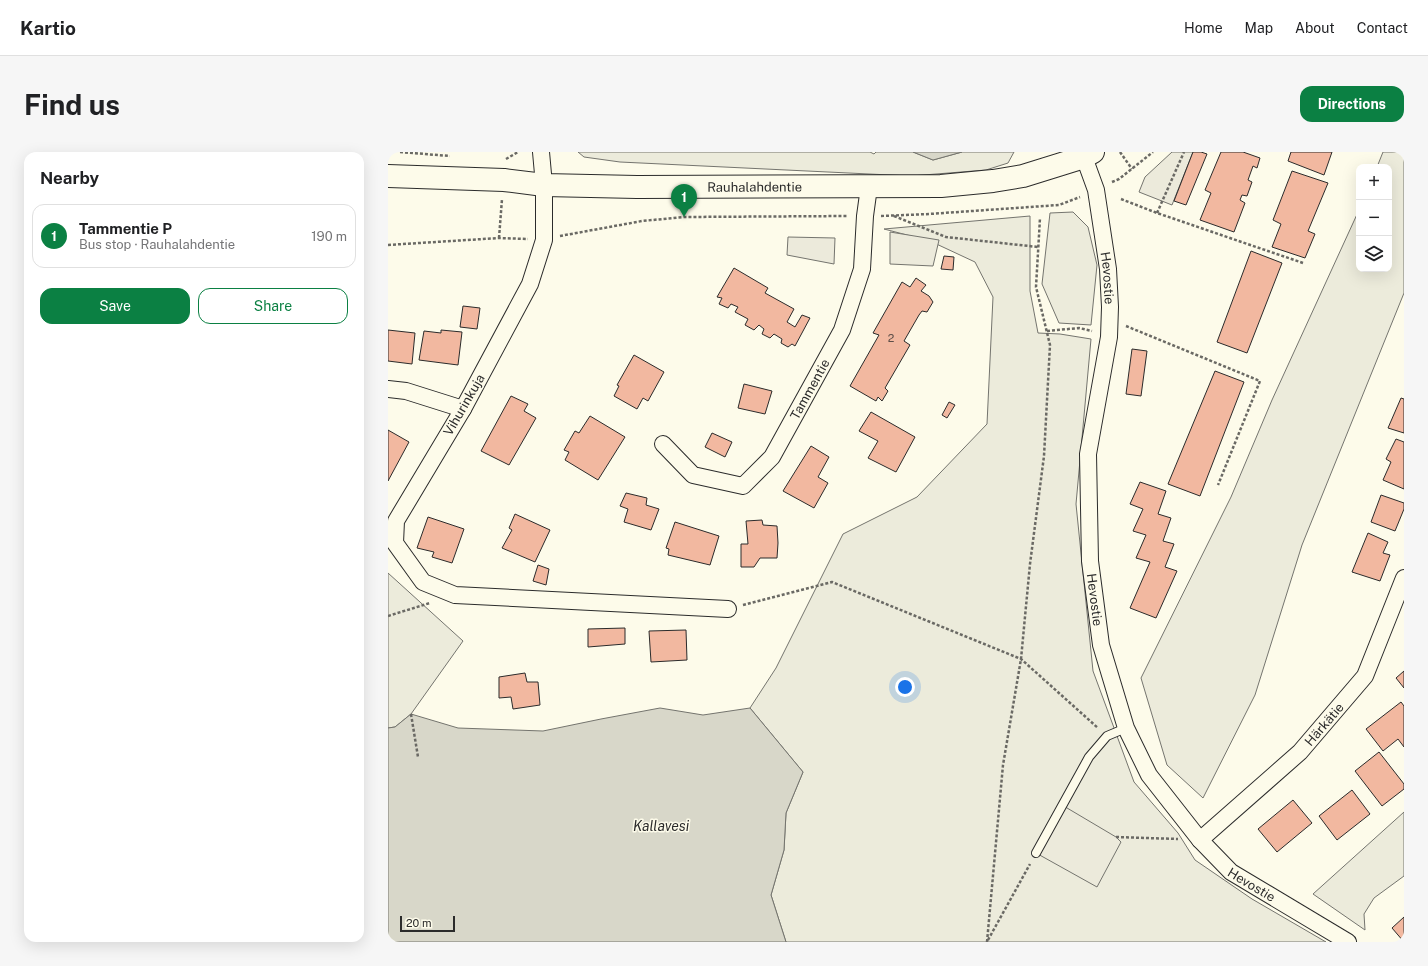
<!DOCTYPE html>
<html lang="en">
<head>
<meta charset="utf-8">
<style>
  body { margin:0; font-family:"Public Sans",sans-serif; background:#f6f6f6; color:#202124 }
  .controls { position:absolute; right:12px; top:12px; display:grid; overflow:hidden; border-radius:8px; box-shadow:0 4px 16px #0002 }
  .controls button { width:36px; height:36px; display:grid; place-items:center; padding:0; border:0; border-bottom:1px solid #e0e0e0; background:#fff; color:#202124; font:20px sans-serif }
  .scale { position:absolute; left:12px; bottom:10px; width:55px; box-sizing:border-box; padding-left:4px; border:2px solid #2b2b2b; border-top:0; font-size:11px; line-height:14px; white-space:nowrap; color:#2b2b2b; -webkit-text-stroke:3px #fdfbea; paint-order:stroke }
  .you { position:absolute; left:517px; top:535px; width:14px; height:14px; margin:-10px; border:3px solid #fff; border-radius:50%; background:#1a73e8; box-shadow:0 0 0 6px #1a73e833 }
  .badge { display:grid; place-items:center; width:26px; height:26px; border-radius:50%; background:#0b8043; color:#fff; font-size:13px; font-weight:700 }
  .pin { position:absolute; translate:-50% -33px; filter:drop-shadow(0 1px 2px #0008) }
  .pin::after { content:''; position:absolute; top:21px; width:14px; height:12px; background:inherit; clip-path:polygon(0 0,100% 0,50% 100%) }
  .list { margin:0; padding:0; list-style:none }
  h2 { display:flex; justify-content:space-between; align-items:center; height:52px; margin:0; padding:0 16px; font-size:17px }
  h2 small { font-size:13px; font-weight:400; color:#757577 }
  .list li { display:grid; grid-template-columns:26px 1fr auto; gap:12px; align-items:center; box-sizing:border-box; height:64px; margin:0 8px 8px; padding:0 8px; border:1px solid #e0e0e0; border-radius:12px }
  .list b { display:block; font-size:15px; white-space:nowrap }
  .list p { margin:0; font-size:13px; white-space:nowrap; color:#757577 }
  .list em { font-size:13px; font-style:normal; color:#757577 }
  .actions { display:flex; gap:8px; padding:12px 16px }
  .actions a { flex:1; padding:9px 0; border:1px solid #0b8043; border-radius:12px; text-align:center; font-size:14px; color:#0b8043 }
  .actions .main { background:#0b8043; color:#fff }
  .icon { flex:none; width:22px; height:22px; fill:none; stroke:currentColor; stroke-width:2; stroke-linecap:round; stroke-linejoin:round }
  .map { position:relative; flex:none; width:1016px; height:790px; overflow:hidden; border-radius:12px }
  header { display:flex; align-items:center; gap:24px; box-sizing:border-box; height:56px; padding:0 20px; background:#fff; border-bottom:1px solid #e0e0e0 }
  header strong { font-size:19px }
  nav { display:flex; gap:22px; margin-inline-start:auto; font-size:14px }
  .intro { display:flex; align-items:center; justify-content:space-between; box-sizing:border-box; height:96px; padding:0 24px }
  h1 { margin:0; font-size:28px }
  .button { padding:10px 18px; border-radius:12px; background:#0b8043; color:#fff; font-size:14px; font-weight:700 }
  main { display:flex; gap:24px; padding:0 24px }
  aside { flex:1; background:#fff; border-radius:12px; box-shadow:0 4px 16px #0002 }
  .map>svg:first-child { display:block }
  .green { fill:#ecebdb; stroke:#74746e }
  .parking { fill:#eceadb; stroke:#74746e }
  .water { fill:#d8d7c9; stroke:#74746e }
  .building { fill:#f2b8a0; stroke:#2b2b2b }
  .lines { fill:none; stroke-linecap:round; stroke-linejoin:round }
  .service-casing { stroke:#2b2b2b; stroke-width:10 }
  .minor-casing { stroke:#2b2b2b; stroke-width:18 }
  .secondary-casing { stroke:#2b2b2b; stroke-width:24 }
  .path { stroke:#6a6964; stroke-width:2.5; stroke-dasharray:3 2; stroke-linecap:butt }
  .service { stroke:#fdfbea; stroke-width:8 }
  .minor { stroke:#fdfbea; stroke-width:16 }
  .secondary { stroke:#fdfbea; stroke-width:22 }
  .labels { text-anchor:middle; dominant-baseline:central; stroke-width:3; stroke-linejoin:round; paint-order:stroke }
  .number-label { font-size:11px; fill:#5d4e48 }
  .street-label { font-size:13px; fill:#2b2b2b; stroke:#fdfbea }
  .water-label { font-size:14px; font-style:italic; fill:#2b2b2b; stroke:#fdfbea }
</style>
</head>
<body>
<header>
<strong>Kartio</strong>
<nav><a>Home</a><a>Map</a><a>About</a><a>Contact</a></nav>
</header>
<div class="intro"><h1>Find us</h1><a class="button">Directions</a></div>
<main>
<aside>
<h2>Nearby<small></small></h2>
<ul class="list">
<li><span class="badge">1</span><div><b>Tammentie P</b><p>Bus stop · Rauhalahdentie</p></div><em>190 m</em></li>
</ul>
<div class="actions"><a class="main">Save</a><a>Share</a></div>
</aside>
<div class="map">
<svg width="1016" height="790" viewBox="0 0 1016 790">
  <rect width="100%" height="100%" fill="#fdfbea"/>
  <!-- green -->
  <path class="green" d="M 190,0 L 482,0 L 486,2 L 488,0 L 525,0 L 545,8 L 574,0 L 626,0 L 620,11 L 598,18 L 523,24 L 232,10 L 196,5 Z
    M 995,0 L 1016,0 L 1016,141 L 914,393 L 867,543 L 815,646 L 779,613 L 753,526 L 843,345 L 884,248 L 971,58 L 971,117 L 1001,117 L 1001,15 L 989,15 Z
    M 685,60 L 700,75 L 709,113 L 703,173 L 671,171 L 654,132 L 662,61 Z
    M 642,64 L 642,139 L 650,181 L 672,182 L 703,187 L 688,352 L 705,519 L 746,630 L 790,681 L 807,708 L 864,747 L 938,790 L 398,790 L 383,743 L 396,698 L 398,661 L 415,620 L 362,556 L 388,516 L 455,382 L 529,345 L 599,272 L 605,145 L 587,110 L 542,89 L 496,77 Z
    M 0,421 L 75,489 L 23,562 L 7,575 L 0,576 Z
    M 1016,660 L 1016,724 L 986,746 L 976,762 L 977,778 L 925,742 Z"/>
  <!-- parking -->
  <path class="parking" d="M 784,0 L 805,0 L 784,53 L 751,40 L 757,25 Z
    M 502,80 L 551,88 L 545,114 L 502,112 Z
    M 400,85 L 447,86 L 446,112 L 399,103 Z
    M 674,653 L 728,685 L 733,690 L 709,735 L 648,701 Z"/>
  <!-- water -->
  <path class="water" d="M 525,0 L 574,0 L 545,8 Z
    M 272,556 L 315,563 L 362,556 L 415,620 L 398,661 L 396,698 L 383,743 L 398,790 L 0,790 L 0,576 L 7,575 L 23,562 L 70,576 L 155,579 L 213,567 Z"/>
  <!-- building -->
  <path class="building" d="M 805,0 L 813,0 L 819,2 L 798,53 L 786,49 Z
    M 833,0 L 855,0 L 872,6 L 869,16 L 865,14 L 860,28 L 864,30 L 859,44 L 854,43 L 852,48 L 857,51 L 846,80 L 812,68 L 823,41 L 817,38 Z
    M 903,0 L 944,0 L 936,23 L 900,9 Z
    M 904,19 L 940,31 L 920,79 L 927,82 L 917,106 L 884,95 L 893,72 L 885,68 Z
    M 863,99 L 894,111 L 859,201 L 829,190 Z
    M 556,104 L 566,105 L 565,118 L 553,117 Z
    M 346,116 L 380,136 L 377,141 L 406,157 L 399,170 L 407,175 L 414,163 L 422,166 L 407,194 L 404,192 L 400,195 L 393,191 L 394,187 L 386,182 L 382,186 L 374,182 L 376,177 L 371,173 L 366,178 L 357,173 L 360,167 L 347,160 L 350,155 L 343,152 L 340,156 L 331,152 L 334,146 L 329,145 Z
    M 528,126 L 538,133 L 533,139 L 541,144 L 545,150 L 539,160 L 534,159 L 531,163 L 516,189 L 522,193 L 497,236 L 500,239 L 494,249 L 490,245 L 488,249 L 462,234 L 491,183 L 485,181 L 514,130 L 522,135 Z
    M 75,154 L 92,156 L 89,177 L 72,175 Z
    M 0,178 L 27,181 L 24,212 L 0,209 Z
    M 53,178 L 74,180 L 70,213 L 31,208 L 36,179 L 53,181 Z
    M 744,197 L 759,199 L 753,244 L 738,242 Z
    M 246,203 L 276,220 L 260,249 L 255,246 L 249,257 L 226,244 L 231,234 L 229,233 Z
    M 827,219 L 856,230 L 812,344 L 780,332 Z
    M 356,232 L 384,239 L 377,262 L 350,256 Z
    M 123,244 L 140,252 L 136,259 L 148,266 L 121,313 L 93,299 Z
    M 1013,246 L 1016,247 L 1016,281 L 1000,276 Z
    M 561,250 L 567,253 L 559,266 L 554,263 Z
    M 483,260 L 527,285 L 508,320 L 480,306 L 490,289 L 471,279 Z
    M 202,264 L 237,285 L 210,328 L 177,308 L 181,300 L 176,298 L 187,279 L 191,281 Z
    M 0,278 L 21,290 L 0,329 Z
    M 324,281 L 344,290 L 337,305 L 317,295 Z
    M 1008,287 L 1016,290 L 1016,337 L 995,328 L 1003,310 L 998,307 Z
    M 423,294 L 441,305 L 430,325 L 440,331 L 426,356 L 395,339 Z
    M 752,330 L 778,339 L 770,362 L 783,366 L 775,389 L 786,392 L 777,415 L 789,419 L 768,466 L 742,456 L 762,410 L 748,406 L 758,383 L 745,379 L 755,357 L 742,352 Z
    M 238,341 L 259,346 L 258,353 L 271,357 L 263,378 L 236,370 L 240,357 L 232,354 Z
    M 993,343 L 1016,351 L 1016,357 L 1007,379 L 983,370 Z
    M 127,362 L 162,378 L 147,410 L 114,396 L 124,378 L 121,376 Z
    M 40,365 L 76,377 L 64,411 L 44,405 L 46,400 L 29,396 Z
    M 374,368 L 375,373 L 389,374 L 390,391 L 389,406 L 372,406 L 366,415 L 353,415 L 353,392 L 360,392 L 358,369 Z
    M 287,370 L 331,384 L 322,413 L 280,403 L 281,397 L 278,396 Z
    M 980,381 L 1000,390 L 995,401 L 1002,403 L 992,429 L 964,420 Z
    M 150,413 L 161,417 L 158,433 L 145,429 Z
    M 237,476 L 237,492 L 200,495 L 200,477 Z
    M 298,478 L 299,508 L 263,510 L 261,479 Z
    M 1016,519 L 1016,536 L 1008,526 Z
    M 137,521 L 139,530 L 150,530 L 152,553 L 125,557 L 123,545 L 111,546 L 111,525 Z
    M 1013,550 L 1016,554 L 1016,595 L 1010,587 L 995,599 L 978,577 Z
    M 991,600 L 1016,632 L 1016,637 L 994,654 L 967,619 Z
    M 964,638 L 982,662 L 949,688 L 931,664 Z
    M 905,648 L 924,671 L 889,700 L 870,677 Z
    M 1016,765 L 1016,790 L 1004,776 Z"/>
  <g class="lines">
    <!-- service casing -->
    <g class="service-casing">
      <path id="service" d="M 648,701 L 701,605 L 719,584 L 738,576"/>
    </g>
    <!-- minor casing -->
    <g class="minor-casing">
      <g id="minor">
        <path d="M 153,0 L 156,33 L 156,88 L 142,132 L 75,257 L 8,369 L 7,391 L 35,430 L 67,443 L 340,457"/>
        <path id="s1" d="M 696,5 L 708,38 L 720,117 L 722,155 L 721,185 L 700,302 L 702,409 L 713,493 L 738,576 L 761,623 L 812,688 L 843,720 L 960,790"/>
        <path d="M 0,237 L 18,239 L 75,257"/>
        <path id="s2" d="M 275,292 L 305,323 L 355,334 L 384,305 L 454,178 L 474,117 L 477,64 L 481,35"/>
        <path id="s3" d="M 812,688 L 912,600 L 977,524 L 1016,426"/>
      </g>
    </g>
    <!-- secondary casing -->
    <g class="secondary-casing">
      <g id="secondary">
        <path id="s4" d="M 0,24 L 116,28 L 156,33 L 249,35 L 553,34 L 605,29 L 635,24 L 696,5 L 705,0"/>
      </g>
    </g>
    <!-- path -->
    <path class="path" d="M 12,0 L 62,4
      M 732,0 L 744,17
      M 118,7 L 130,0
      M 724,30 L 731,27 L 765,0
      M 733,47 L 769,61 L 915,111
      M 769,61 L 796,0
      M 493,64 L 541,62 L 671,53 L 692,45
      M 506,64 L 558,85 L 650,95
      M 172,84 L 254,69 L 296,65 L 460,64
      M 111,86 L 114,47
      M 0,93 L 111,86 L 140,87
      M 738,174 L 872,229 L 830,333
      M 659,179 L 691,176 L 704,179
      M 355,453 L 444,430 L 633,507 L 710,576
      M 0,464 L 42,451
      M 23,562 L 30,605
      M 728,685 L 790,687
      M 600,788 L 642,712
      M 599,790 L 615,613 L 633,507 L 642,412 L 656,304 L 662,193 L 648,135 L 652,66"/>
    <!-- service -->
    <use href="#service" class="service"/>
    <!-- minor -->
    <use href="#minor" class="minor"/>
    <!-- secondary -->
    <use href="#secondary" class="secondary"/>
  </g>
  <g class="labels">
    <!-- number labels -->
    <g class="number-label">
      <text x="503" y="186">2</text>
    </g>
    <!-- street labels -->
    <g class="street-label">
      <text stroke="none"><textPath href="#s4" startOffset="367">Rauhalahdentie</textPath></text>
      <text stroke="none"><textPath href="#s1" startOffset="124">Hevostie</textPath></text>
      <text stroke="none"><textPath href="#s2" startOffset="213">Tammentie</textPath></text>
      <text transform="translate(76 253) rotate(-60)">Vihurinkuja</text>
      <text stroke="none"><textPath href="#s1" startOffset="448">Hevostie</textPath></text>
      <text stroke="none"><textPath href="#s3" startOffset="170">Härkätie</textPath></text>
      <text stroke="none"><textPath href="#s1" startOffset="784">Hevostie</textPath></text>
    </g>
    <!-- water labels -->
    <g class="water-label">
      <text x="273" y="674">Kallavesi</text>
    </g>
  </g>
</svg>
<div class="controls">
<button>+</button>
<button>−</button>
<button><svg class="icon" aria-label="layers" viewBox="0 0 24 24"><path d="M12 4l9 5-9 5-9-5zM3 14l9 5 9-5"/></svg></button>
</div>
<div class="scale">20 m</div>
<div class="you"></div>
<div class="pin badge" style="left:296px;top:65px">1</div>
</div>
</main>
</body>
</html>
